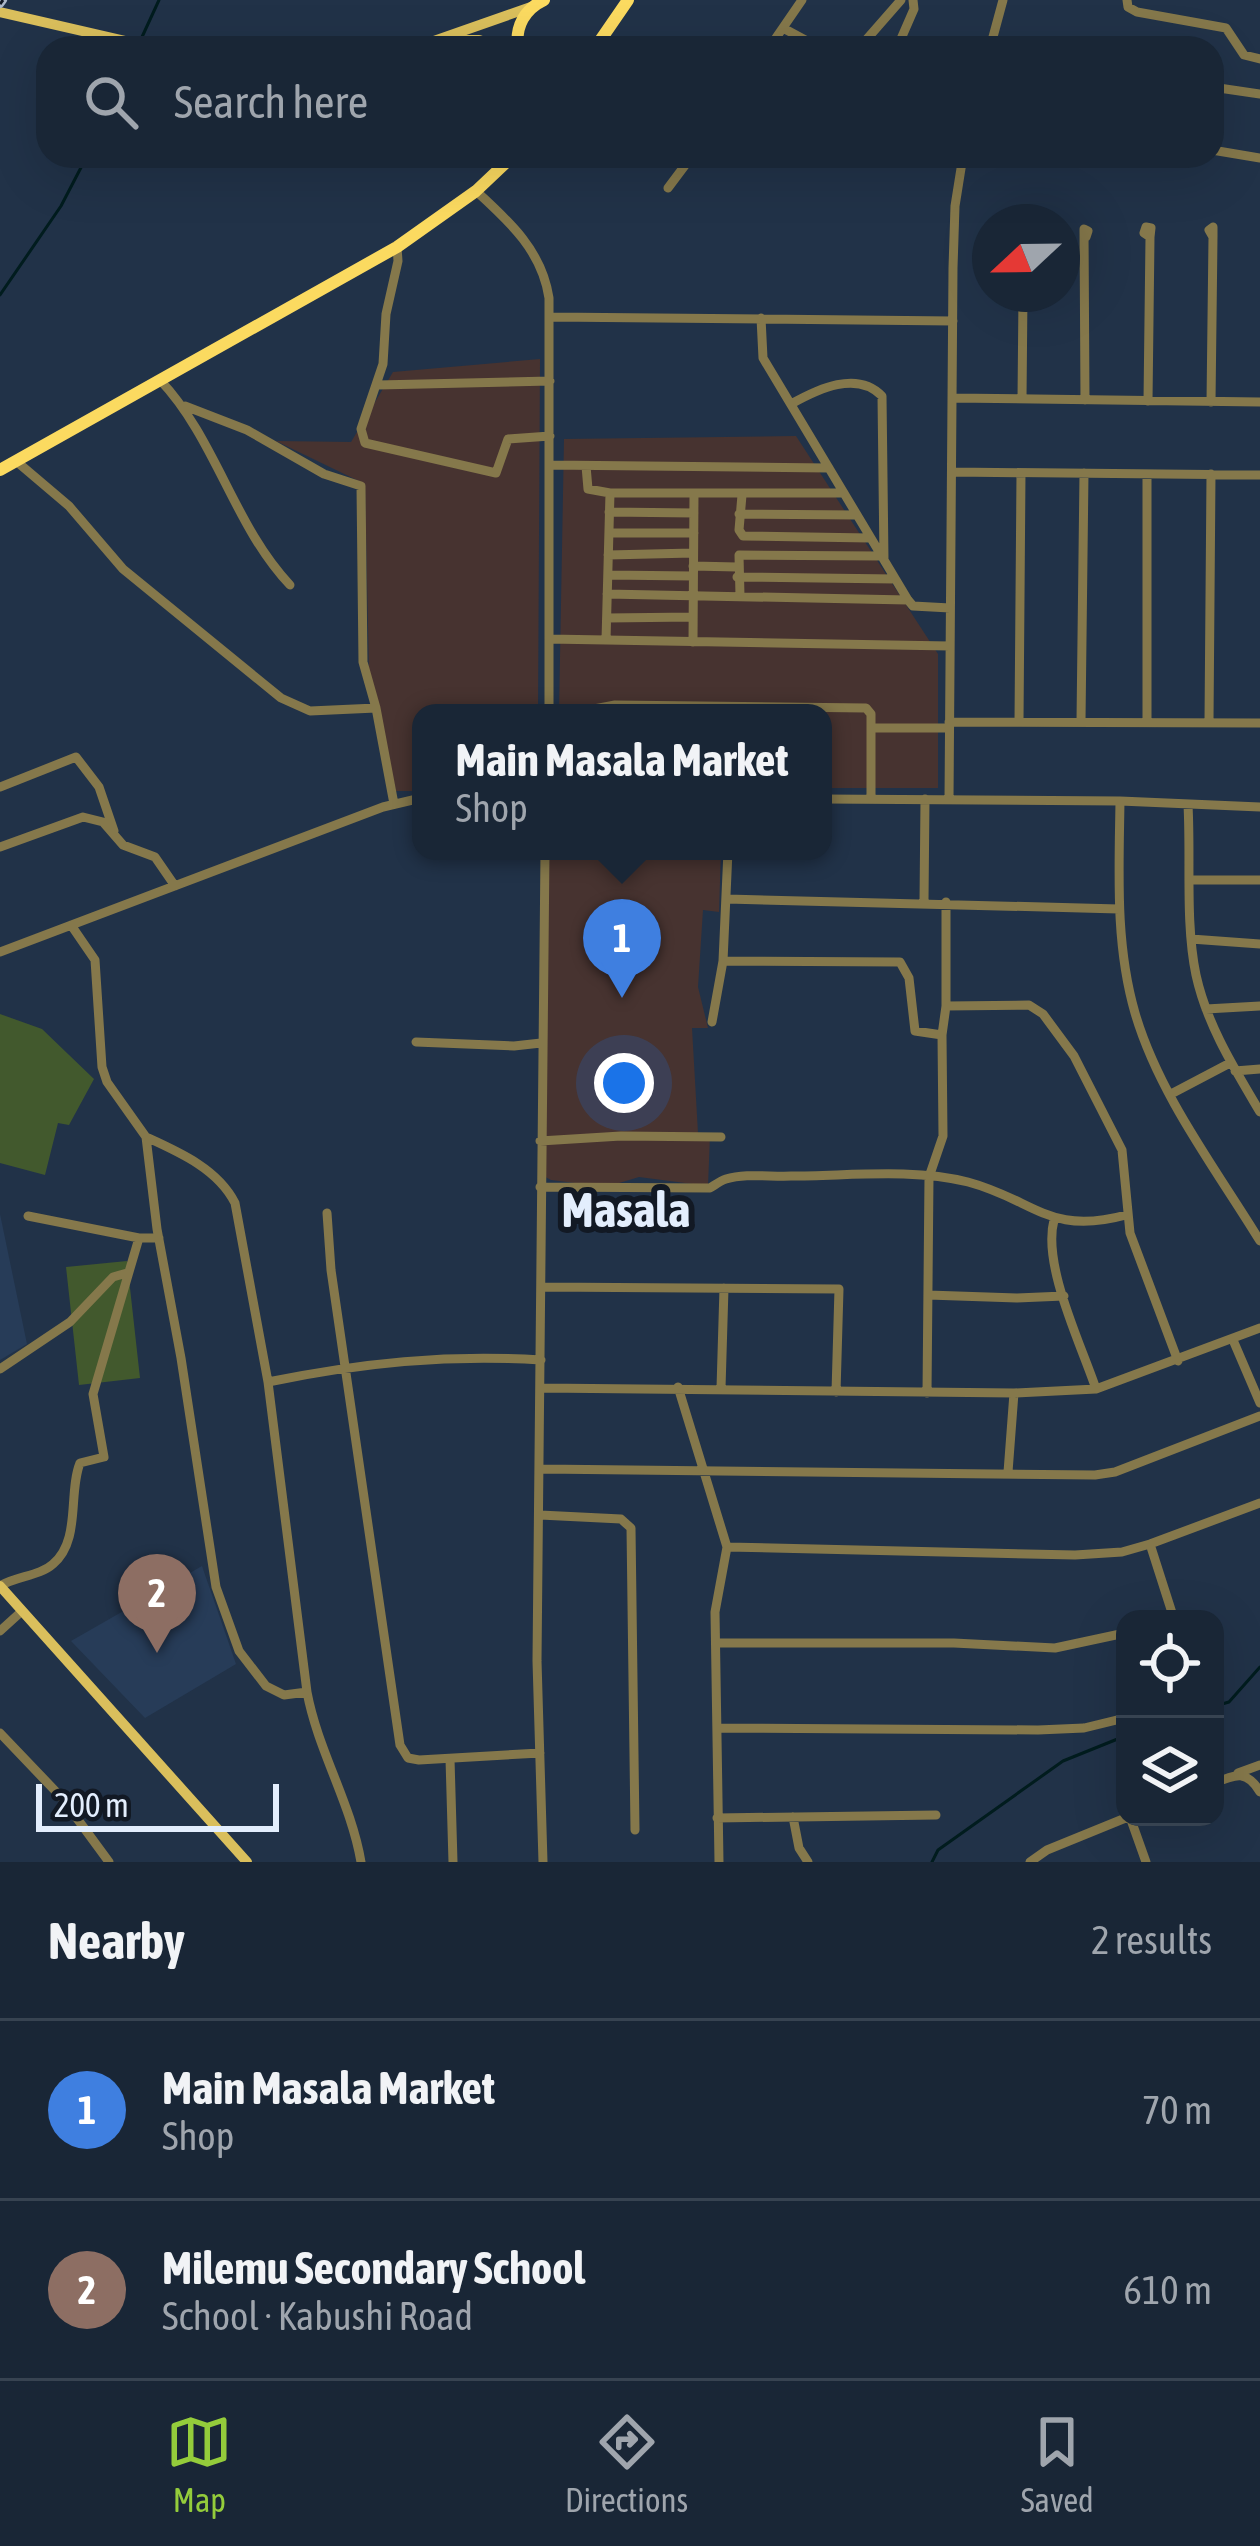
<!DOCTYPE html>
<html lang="en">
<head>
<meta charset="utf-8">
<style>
  body { margin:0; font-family:"Asap Condensed",sans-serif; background:#222e3e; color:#f1f3f6 }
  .controls { position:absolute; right:36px; bottom:36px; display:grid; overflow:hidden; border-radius:24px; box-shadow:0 12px 48px #0002 }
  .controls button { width:108px; height:108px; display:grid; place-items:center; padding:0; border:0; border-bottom:3px solid #374351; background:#192636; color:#f1f3f6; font:60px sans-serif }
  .compass { position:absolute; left:972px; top:204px; width:108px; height:108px; border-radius:50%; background:#192636; box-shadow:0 12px 48px #0002; rotate:248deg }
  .scale { position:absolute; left:36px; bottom:30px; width:243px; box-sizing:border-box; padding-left:12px; border:6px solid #e3eefd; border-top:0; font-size:33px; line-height:42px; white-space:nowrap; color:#e3eefd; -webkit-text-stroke:9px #121924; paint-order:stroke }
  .you { position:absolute; left:624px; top:1083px; width:42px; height:42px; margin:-30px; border:9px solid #fff; border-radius:50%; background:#1a73e8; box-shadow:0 0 0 18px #1a73e833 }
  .badge { display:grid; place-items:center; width:78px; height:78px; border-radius:50%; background:#94cc3b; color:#fff; font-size:39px; font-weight:700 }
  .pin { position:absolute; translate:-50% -99px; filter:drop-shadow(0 3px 6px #0008) }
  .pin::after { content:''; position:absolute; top:63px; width:42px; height:36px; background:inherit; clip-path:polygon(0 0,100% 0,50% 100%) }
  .popup { position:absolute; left:412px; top:704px; width:420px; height:156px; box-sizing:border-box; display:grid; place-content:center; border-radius:24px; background:#192636; filter:drop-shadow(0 3px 9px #0005); font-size:39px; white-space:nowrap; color:#9fa5ad }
  .popup b { font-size:45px; color:#f1f3f6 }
  .popup::after { content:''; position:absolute; left:50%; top:100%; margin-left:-24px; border:24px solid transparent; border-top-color:#192636 }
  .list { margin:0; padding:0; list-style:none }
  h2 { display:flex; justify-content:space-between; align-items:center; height:156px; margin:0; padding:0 48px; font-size:51px }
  h2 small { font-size:39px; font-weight:400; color:#9fa5ad }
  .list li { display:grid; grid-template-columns:78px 1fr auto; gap:36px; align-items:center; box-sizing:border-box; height:180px; padding:0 48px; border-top:3px solid #374351 }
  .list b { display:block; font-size:45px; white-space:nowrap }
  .list p { margin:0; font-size:39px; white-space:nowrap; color:#9fa5ad }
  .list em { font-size:39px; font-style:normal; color:#9fa5ad }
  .icon { flex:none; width:66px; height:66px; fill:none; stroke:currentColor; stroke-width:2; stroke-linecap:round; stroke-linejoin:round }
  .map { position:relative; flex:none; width:1260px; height:1862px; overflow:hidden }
  .search { position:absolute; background:#192636; box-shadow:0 12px 48px #0002; left:36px; right:36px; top:36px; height:132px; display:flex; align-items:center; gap:30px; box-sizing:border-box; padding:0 42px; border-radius:36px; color:#9fa5ad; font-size:45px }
  .sheet { height:516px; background:#192636 }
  nav { display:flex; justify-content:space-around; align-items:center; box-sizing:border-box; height:168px; border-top:3px solid #374351; background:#192636; font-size:33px; color:#9fa5ad }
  nav a { display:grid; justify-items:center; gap:6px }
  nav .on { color:#94cc3b }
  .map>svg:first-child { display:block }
  .commercial { fill:#473330 }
  .built { fill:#273c58 }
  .grass { fill:#42592d }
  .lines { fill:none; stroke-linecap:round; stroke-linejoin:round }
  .stream { stroke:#011c1e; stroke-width:3 }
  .minor { stroke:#85784b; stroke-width:9 }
  .major { stroke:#dabf5c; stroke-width:10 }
  .highway { stroke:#fbda60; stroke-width:12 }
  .rail-casing { stroke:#acb8c9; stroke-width:8 }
  .rail { stroke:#121924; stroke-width:3; stroke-dasharray:9; stroke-linecap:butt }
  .labels { text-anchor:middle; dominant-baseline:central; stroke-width:12; stroke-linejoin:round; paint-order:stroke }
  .district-label { font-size:48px; font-weight:bold; fill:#e3eefd; stroke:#121924 }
</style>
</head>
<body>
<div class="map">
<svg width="1260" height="1862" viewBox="0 0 1260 1862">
  <rect width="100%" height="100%" fill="#213248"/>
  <!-- commercial -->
  <path class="commercial" d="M 540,359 L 538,713 L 421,713 L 421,791 L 396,791 L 369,674 L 365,484 L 276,441 L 351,442 L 393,372 Z
    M 796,436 L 938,654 L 938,788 L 823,788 L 823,713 L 559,713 L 564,439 Z
    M 547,851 L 721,851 L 719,912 L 703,910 L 698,987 L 708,1028 L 692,1028 L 698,1133 L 710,1136 L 708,1186 L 639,1177 L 606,1187 L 551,1180 L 538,1173 Z"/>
  <!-- built -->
  <path class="built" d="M 0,1214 L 27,1344 L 0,1360 Z
    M 202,1566 L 236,1664 L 145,1718 L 71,1641 Z"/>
  <!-- grass -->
  <path class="grass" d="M 0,1014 L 42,1029 L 94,1079 L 69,1125 L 58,1123 L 45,1175 L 0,1163 Z
    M 127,1261 L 140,1378 L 79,1385 L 66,1267 Z"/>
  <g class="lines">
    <!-- stream -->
    <path class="stream" d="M 142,37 L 159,0
      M 0,295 L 61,206 L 87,156
      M 1215,1706 L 1229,1702 L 1260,1667
      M 932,1862 L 938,1850 L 1063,1761 L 1125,1736"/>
    <!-- minor -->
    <path class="minor" d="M 1127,0 L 1128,7 L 1137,12 L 1226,28 L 1244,55 L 1260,59
      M 783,28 L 820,48
      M 769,48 L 802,0
      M 859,48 L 901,0
      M 897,48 L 914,9 L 913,0
      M 990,48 L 1003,0
      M 1212,87 L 1260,94
      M 1212,150 L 1260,158
      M 1065,157 L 1065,156
      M 668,188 L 692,156
      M 476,191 C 510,222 542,251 549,298 L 549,713
      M 397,247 L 398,261 L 386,314 L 383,364 L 361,429 L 365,443 L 496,473 L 508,439 L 550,436
      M 551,317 L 953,321
      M 761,318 L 763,358 L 908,600 L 913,606 L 950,608
      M 160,380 C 216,439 234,526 290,585
      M 378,385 L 550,381
      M 953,398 L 1260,402
      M 1022,399 L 1023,294
      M 1085,400 L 1084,229 L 1088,231 L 1086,237
      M 1148,401 L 1150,237 L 1144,233 L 1146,227 L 1151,228 L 1150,237
      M 1211,402 L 1213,237 L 1209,230 L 1213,227 L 1213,237
      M 791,404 C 818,389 857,370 882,396 L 884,560
      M 185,406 L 247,430 L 324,474 L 361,486 L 363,662 L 376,708 L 394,804
      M 16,461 L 69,506 L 123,569 L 281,698 L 310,711 L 376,708
      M 550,465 L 829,468
      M 586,466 L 588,489 L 610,493
      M 952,472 L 1260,475
      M 1147,474 L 1147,722
      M 742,495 L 739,530 L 743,536 L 870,538
      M 609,512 L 694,513
      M 739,514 L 857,515
      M 609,533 L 694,533
      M 608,555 L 693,553
      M 693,566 L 737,567
      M 608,575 L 693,576
      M 737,577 L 895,579
      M 607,594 L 908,600
      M 740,596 L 739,555 L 881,556
      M 607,618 L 693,617
      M 549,639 L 950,646
      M 606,640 L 610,493 L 844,493
      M 693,642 L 694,494
      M 573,713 L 615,705 L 866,708 L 871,714 L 871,799
      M 1019,721 L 1021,473
      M 1081,721 L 1084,473
      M 949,722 L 1260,723
      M 1209,722 L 1211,474
      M 871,728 L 949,728
      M 0,787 L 76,757 L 99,787 L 114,831
      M 823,799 L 1120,801 L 1260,807
      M 949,800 L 953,268 L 955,206 L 963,156
      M 1120,801 C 1119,872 1115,944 1135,1013 C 1159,1095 1216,1169 1260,1241
      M 1188,805 C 1191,860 1185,922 1196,975 C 1207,1025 1234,1068 1260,1112
      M 0,847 L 83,817 L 103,822 L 123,845 L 155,857 L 175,886
      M 1192,880 L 1260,880
      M 727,899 L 1119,909
      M 924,901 L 925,799
      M 71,925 L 95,960 L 102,1067 L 107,1082 L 146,1137 L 157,1229 L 181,1358 L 216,1587 L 239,1651 L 266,1686 L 284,1695 L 307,1692 L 268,1382 L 235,1203 C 218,1169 179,1152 146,1137
      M 1191,939 L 1260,944
      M 0,952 L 383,807 L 421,798
      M 723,961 L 900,962 L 909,978 L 915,1031 L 942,1035 L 946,1006 L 946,902
      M 946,1006 L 1029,1005 L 1043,1014 L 1074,1056 L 1122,1150 L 1130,1233 L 1178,1361
      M 1206,1009 L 1260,1006
      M 712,1022 L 723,961 L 728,851
      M 416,1042 L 514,1046 L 541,1043
      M 1235,1071 L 1260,1069
      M 1171,1094 L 1230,1063
      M 540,1141 L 621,1136 L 721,1137
      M 540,1187 L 710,1188 C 715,1185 720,1181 726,1179 C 745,1173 771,1177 791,1176 C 848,1176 912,1168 968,1182 C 1035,1200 1049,1236 1126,1215
      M 327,1213 L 331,1270 L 400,1745 L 408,1758 L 419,1760 L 540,1753
      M 28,1216 L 139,1238 L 159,1238
      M 1054,1220 C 1042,1265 1081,1344 1096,1389
      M 542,1287 L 839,1289 L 836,1392
      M 928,1295 L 1017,1298 L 1064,1296
      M 1233,1340 L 1260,1403
      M 0,1369 L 70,1322 L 113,1277 L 127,1273
      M 268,1382 C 361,1363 447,1354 541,1360
      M 678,1387 L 727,1547 L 715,1612 L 719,1862
      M 542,1388 L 1014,1393 L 1096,1389 L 1260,1328
      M 721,1388 L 724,1288
      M 927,1393 L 929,1177 L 943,1136 L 942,1035
      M 542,1469 L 1095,1475 L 1115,1472 L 1260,1416
      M 1008,1472 L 1014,1393
      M 540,1515 L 621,1519 L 631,1528 L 635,1830
      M 1150,1544 L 1174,1619
      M 727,1547 L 1075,1555 L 1122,1552 L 1150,1544 L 1260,1503
      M 0,1586 C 16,1576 40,1576 53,1564 C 81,1541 68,1493 80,1463 L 104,1457 L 93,1394 L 139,1238
      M 0,1631 L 22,1611
      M 717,1643 L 954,1643 L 1055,1648 L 1125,1633
      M 307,1692 C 318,1751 351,1803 361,1862
      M 717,1728 L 1038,1730 L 1084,1728 L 1125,1718
      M 0,1733 L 62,1798 L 109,1862
      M 450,1759 L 453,1862
      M 1238,1773 L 1260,1765
      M 1215,1783 C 1236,1774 1247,1770 1260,1792
      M 793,1817 L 799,1848 L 808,1862
      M 1130,1817 L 1146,1862
      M 717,1818 L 936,1815
      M 543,1862 L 537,1661 L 545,851
      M 1030,1862 L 1047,1850 L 1128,1817"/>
    <!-- major -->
    <path class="major" d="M 0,12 L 156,48
      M 455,40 L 479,40 L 503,48
      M 414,48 L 531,7
      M 0,1586 L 247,1862"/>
    <!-- highway -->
    <path class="highway" d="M 518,48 C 515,26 525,9 544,0
      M 595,48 L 628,0
      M 0,470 L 397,247 L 476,191 L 513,156"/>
    <!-- rail casing -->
    <g class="rail-casing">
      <path id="rail" d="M 0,4 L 3,0"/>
    </g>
    <!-- rail -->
    <use href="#rail" class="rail"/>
  </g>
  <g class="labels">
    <!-- district labels -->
    <g class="district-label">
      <text x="626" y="1209">Masala</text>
    </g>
  </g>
</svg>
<div class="controls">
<button><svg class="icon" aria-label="locate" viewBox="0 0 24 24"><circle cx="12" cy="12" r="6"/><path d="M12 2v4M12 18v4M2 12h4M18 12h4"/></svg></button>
<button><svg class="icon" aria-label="layers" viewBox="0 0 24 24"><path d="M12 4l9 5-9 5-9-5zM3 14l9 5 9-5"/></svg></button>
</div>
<svg class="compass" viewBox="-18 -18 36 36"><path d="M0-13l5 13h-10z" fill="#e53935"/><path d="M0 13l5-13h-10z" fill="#9fa5ad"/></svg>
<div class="scale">200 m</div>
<div class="you"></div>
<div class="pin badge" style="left:622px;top:998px;background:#3f7fe0">1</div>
<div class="popup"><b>Main Masala Market</b>Shop</div>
<div class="pin badge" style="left:157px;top:1653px;background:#8d6e63">2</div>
<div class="search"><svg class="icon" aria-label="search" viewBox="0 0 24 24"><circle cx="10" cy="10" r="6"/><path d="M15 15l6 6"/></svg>Search here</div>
</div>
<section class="sheet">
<h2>Nearby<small>2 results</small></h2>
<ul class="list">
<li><span class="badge" style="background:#3f7fe0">1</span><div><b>Main Masala Market</b><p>Shop</p></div><em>70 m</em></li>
<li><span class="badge" style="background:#8d6e63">2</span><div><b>Milemu Secondary School</b><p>School · Kabushi Road</p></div><em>610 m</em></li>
</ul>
</section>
<nav>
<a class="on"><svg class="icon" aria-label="map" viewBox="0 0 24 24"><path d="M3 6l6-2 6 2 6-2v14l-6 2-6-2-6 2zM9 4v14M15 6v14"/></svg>Map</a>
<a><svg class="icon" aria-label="directions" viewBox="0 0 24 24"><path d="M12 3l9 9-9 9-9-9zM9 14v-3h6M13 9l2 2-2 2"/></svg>Directions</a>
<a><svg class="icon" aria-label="saved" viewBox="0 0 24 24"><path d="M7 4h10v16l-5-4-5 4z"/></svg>Saved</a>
</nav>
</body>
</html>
